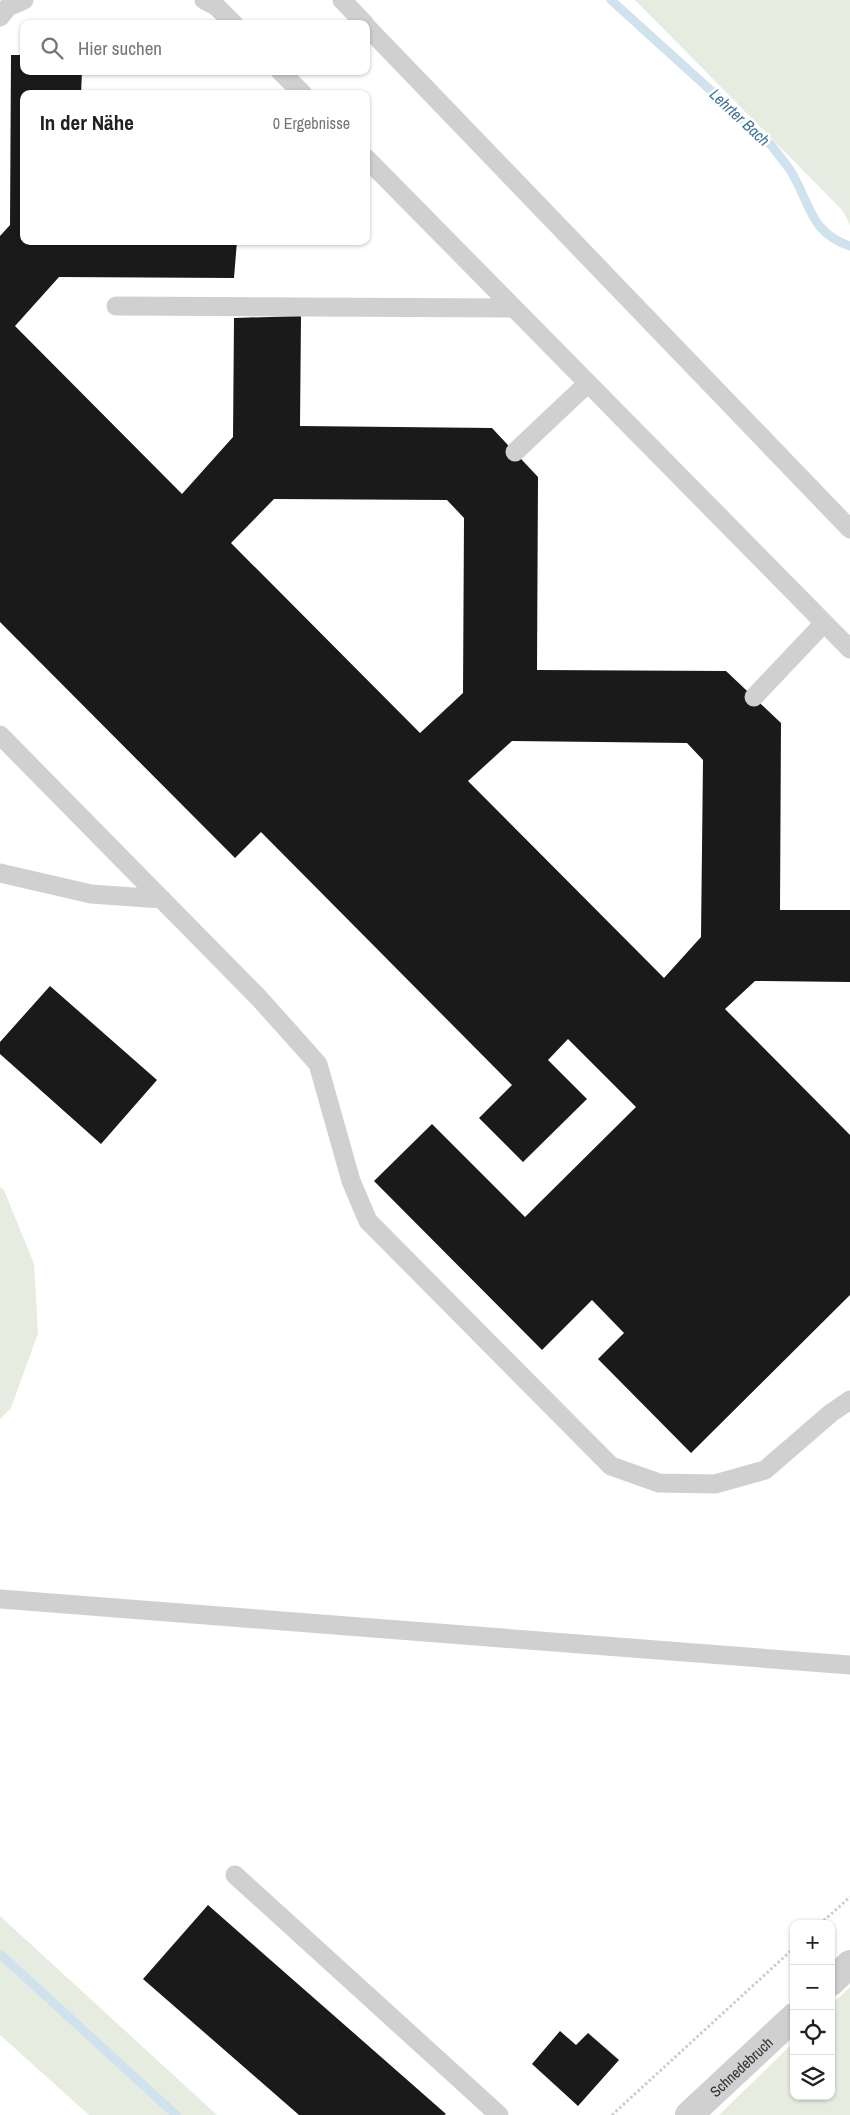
<!DOCTYPE html>
<html lang="de">
<head>
<meta charset="utf-8">
<style>
  body { margin:0; font-family:"Archivo Narrow",sans-serif; background:#f6f6f6; color:#202124 }
  .controls { position:absolute; right:15px; bottom:15px; display:grid; overflow:hidden; border-radius:10px; box-shadow:0 1px 4px #0004 }
  .controls button { width:45px; height:45px; display:grid; place-items:center; padding:0; border:0; border-bottom:1px solid #e0e0e0; background:#fff; color:#202124; font:25px sans-serif }
  .list { margin:0; padding:0; list-style:none }
  h2 { display:flex; justify-content:space-between; align-items:center; height:65px; margin:0; padding:0 20px; font-size:21px }
  h2 small { font-size:16px; font-weight:400; color:#757577 }
  .icon { flex:none; width:28px; height:28px; fill:none; stroke:currentColor; stroke-width:2; stroke-linecap:round; stroke-linejoin:round }
  .map { position:relative; flex:none; width:850px; height:2115px; overflow:hidden }
  .search { position:absolute; background:#fff; box-shadow:0 1px 4px #0004; left:20px; top:20px; width:350px; height:55px; display:flex; align-items:center; gap:12px; box-sizing:border-box; padding:0 18px; border-radius:10px; color:#757577; font-size:19px }
  .panel { position:absolute; background:#fff; box-shadow:0 1px 4px #0004; left:20px; top:90px; width:350px; height:155px; border-radius:10px }
  .map>svg:first-child { display:block }
  .green { fill:#e6ecdf }
  .lines { fill:none; stroke-linecap:round; stroke-linejoin:round }
  .stream { stroke:#cfe2ee; stroke-width:9 }
  .building { fill:#1a1a1a; fill-rule:evenodd }
  .path { stroke:#cdcdcd; stroke-width:3; stroke-dasharray:2.5 2.5; stroke-linecap:butt }
  .lane { stroke:#d0d0d0; stroke-width:19 }
  .street { stroke:#d0d0d0; stroke-width:28 }
  .labels { text-anchor:middle; dominant-baseline:central; stroke-width:5; stroke-linejoin:round; paint-order:stroke }
  .street-label { font-size:15px; fill:#333; stroke:#fff }
  .water-label { font-size:16px; font-style:italic; fill:#3f7597; stroke:#fff }
</style>
</head>
<body>
<div class="map">
<svg width="850" height="2115" viewBox="0 0 850 2115">
  <rect width="100%" height="100%" fill="#fff"/>
  <!-- green -->
  <path class="green" d="M 635,0 L 850,0 L 850,225 L 843,211 Z
    M 0,1187 L 4,1190 L 34,1264 L 38,1333 L 11,1408 L 0,1419 Z
    M 0,1916 L 217,2115 L 89,2115 L 0,2035 Z
    M 850,1987 L 850,2115 L 719,2115 L 794,2042 L 794,2096 L 831,2096 L 831,2005 Z"/>
  <g class="lines">
    <!-- stream -->
    <path class="stream" d="M 611,0 L 771,145 C 777,153 784,161 790,170 C 810,201 809,233 850,246
      M 0,1954 L 176,2115"/>
  </g>
  <!-- building -->
  <path class="building" d="M 11,55 L 24,55 L 24,71 L 82,71 L 81,94 L 24,94 L 24,241 L 237,241 L 234,278 L 59,277 L 15,326 L 182,494 L 233,437 L 234,318 L 301,316 L 300,426 L 492,428 L 538,477 L 537,670 L 726,671 L 781,723 L 780,910 L 850,910 L 850,982 L 755,981 L 725,1009 L 850,1135 L 850,1295 L 691,1453 L 598,1359 L 624,1333 L 592,1300 L 542,1350 L 374,1181 L 432,1124 L 525,1217 L 636,1107 L 568,1039 L 548,1060 L 587,1099 L 523,1162 L 479,1118 L 512,1085 L 261,832 L 235,858 L 0,622 L 0,236 L 10,225 ZM 274,499 L 447,500 L 464,518 L 463,693 L 420,733 L 231,543 ZM 512,741 L 687,743 L 703,760 L 701,937 L 664,978 L 468,781 Z
    M 50,986 L 157,1080 L 101,1144 L 0,1054 L 0,1042 Z
    M 208,1905 L 446,2114 L 444,2115 L 299,2115 L 143,1979 Z
    M 560,2031 L 576,2045 L 588,2033 L 619,2060 L 578,2106 L 532,2064 Z"/>
  <g class="lines">
    <!-- path -->
    <path class="path" d="M 820,1924 L 850,1897
      M 612,2115 L 794,1948"/>
    <!-- lane -->
    <path class="lane" d="M 204,0 L 217,7 L 234,24
      M 342,0 L 365,24
      M 0,17 L 8,7 L 24,0
      M 366,26 L 850,529
      M 280,71 L 303,94
      M 366,158 L 850,649
      M 116,306 L 514,308
      M 515,452 L 588,383
      M 754,697 L 824,623
      M 0,735 L 259,998 L 318,1064 L 351,1181 L 368,1221 L 611,1466 L 659,1483 L 715,1484 L 765,1470 L 831,1413 L 850,1400
      M 0,873 L 91,894 L 162,899
      M 0,1599 L 850,1665
      M 235,1875 L 499,2115"/>
    <!-- street -->
    <g class="street">
      <path d="M 831,1982 L 850,1964"/>
      <path id="s1" d="M 689,2115 L 794,2017"/>
    </g>
  </g>
  <g class="labels">
    <!-- street labels -->
    <g class="street-label">
      <text stroke="none"><textPath href="#s1" startOffset="71">Schnedebruch</textPath></text>
    </g>
    <!-- water labels -->
    <g class="water-label">
      <text transform="translate(740 117) rotate(43)">Lehrter Bach</text>
    </g>
  </g>
</svg>
<div class="controls">
<button>+</button>
<button>−</button>
<button><svg class="icon" aria-label="locate" viewBox="0 0 24 24"><circle cx="12" cy="12" r="6"/><path d="M12 2v4M12 18v4M2 12h4M18 12h4"/></svg></button>
<button><svg class="icon" aria-label="layers" viewBox="0 0 24 24"><path d="M12 4l9 5-9 5-9-5zM3 14l9 5 9-5"/></svg></button>
</div>
<div class="search"><svg class="icon" aria-label="search" viewBox="0 0 24 24"><circle cx="10" cy="10" r="6"/><path d="M15 15l6 6"/></svg>Hier suchen</div>
<section class="panel">
<h2>In der Nähe<small>0 Ergebnisse</small></h2>
<ul class="list">
</ul>
</section>
</div>
</body>
</html>
